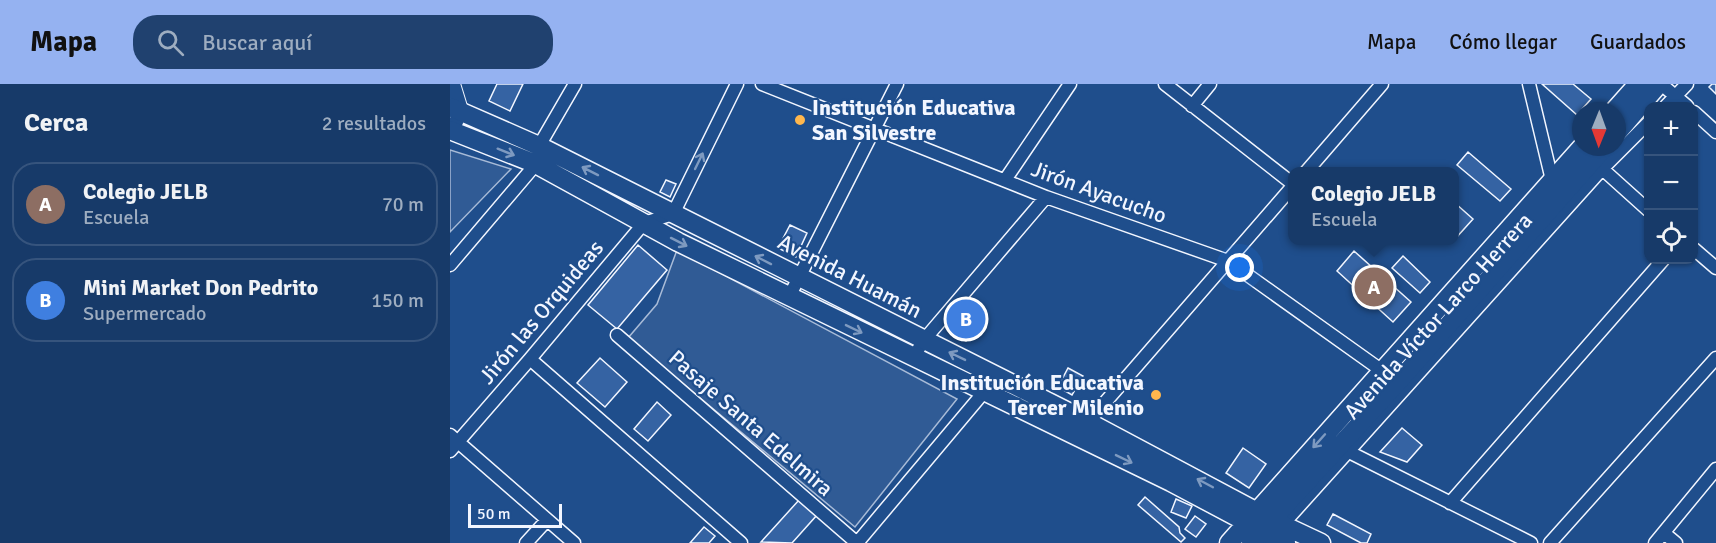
<!DOCTYPE html>
<html lang="es">
<head>
<meta charset="utf-8">
<style>
  body { margin:0; font-family:Signika,sans-serif; background:#20416f; color:#f1f3f6 }
  .controls { position:absolute; right:18px; top:18px; display:grid; overflow:hidden; border-radius:12px; box-shadow:0 2px 4px #0004 }
  .controls button { width:54px; height:54px; display:grid; place-items:center; padding:0; border:0; border-bottom:2px solid #36547d; background:#173a69; color:#f1f3f6; font:30px sans-serif }
  .compass { position:absolute; left:1122px; top:18px; width:54px; height:54px; border-radius:50%; background:#173a69; box-shadow:0 2px 4px #0004; rotate:181deg }
  .scale { position:absolute; left:18px; bottom:15px; width:94px; box-sizing:border-box; padding-left:6px; border:3px solid #f2f6ff; border-top:0; font-size:16px; line-height:21px; white-space:nowrap; color:#f2f6ff; -webkit-text-stroke:4px #1f4e8c; paint-order:stroke }
  .you { position:absolute; left:790px; top:184px; width:21px; height:21px; margin:-15px; border:4px solid #fff; border-radius:50%; background:#1a73e8; box-shadow:0 0 0 9px #1a73e833 }
  .badge { display:grid; place-items:center; width:39px; height:39px; border-radius:50%; background:#95b2f1; color:#fff; font-size:20px; font-weight:700 }
  .pin { position:absolute; translate:-50% -50%; border:3px solid #fff; box-shadow:0 2px 6px #0006 }
  .popup { position:absolute; left:838px; top:83px; width:171px; height:78px; box-sizing:border-box; display:grid; place-content:center; border-radius:12px; background:#173a69; filter:drop-shadow(0 2px 4px #0005); font-size:20px; white-space:nowrap; color:#9eadc0 }
  .popup b { font-size:22px; color:#f1f3f6 }
  .popup::after { content:''; position:absolute; left:50%; top:100%; margin-left:-12px; border:12px solid transparent; border-top-color:#173a69 }
  .list { margin:0; padding:0; list-style:none }
  h2 { display:flex; justify-content:space-between; align-items:center; height:78px; margin:0; padding:0 24px; font-size:26px }
  h2 small { font-size:20px; font-weight:400; color:#9eadc0 }
  .list li { display:grid; grid-template-columns:39px 1fr auto; gap:18px; align-items:center; box-sizing:border-box; height:84px; margin:0 12px 12px; padding:0 12px; border:2px solid #36547d; border-radius:24px }
  .list b { display:block; font-size:22px; white-space:nowrap }
  .list p { margin:0; font-size:20px; white-space:nowrap; color:#9eadc0 }
  .list em { font-size:20px; font-style:normal; color:#9eadc0 }
  .icon { flex:none; width:33px; height:33px; fill:none; stroke:currentColor; stroke-width:2; stroke-linecap:round; stroke-linejoin:round }
  .map { position:relative; flex:none; width:1266px; height:459px; overflow:hidden }
  header { display:flex; align-items:center; gap:36px; box-sizing:border-box; height:84px; padding:0 30px; background:#95b2f1; color:#111 }
  header strong { font-size:28px }
  nav { display:flex; gap:33px; margin-inline-start:auto; font-size:21px }
  .search { width:420px; height:54px; background:#20416f; display:flex; align-items:center; gap:15px; box-sizing:border-box; padding:0 21px; border-radius:24px; color:#9eadc0; font-size:22px }
  main { display:flex }
  aside { flex:1; background:#173a69 }
  .map>svg:first-child { display:block }
  .green { fill:#305b95; stroke:#a8bbd7; stroke-width:1.5 }
  .building { fill:#3563a3; stroke:#f2f6ff; stroke-width:1.5 }
  .lines { fill:none; stroke-linecap:round; stroke-linejoin:round }
  .minor-casing { stroke:#f2f6ff; stroke-width:15 }
  .tertiary-casing { stroke:#f2f6ff; stroke-width:16 }
  .primary-casing { stroke:#f2f6ff; stroke-width:21 }
  .minor { stroke:#1f4e8c; stroke-width:12 }
  .tertiary { stroke:#1f4e8c; stroke-width:14 }
  .primary { stroke:#1f4e8c; stroke-width:18 }
  .oneway { stroke:#7e9ac0 }
  .poi-dot { fill:#ffb74d; stroke:#1f4e8c; stroke-width:2 }
  .labels { text-anchor:middle; dominant-baseline:central; stroke-width:4.5; stroke-linejoin:round; paint-order:stroke }
  .poi-label { font-size:22px; font-weight:bold; fill:#f2f6ff; stroke:#1f4e8c; text-anchor:start }
  .street-label { font-size:22px; fill:#f2f6ff; stroke:#1f4e8c }
</style>
</head>
<body>
<header>
<strong>Mapa</strong>
<div class="search"><svg class="icon" aria-label="search" viewBox="0 0 24 24"><circle cx="10" cy="10" r="6"/><path d="M15 15l6 6"/></svg>Buscar aquí</div>
<nav><a>Mapa</a><a>Cómo llegar</a><a>Guardados</a></nav>
</header>
<main>
<aside>
<h2>Cerca<small>2 resultados</small></h2>
<ul class="list">
<li><span class="badge" style="background:#8d6e63">A</span><div><b>Colegio JELB</b><p>Escuela</p></div><em>70 m</em></li>
<li><span class="badge" style="background:#3f7fe0">B</span><div><b>Mini Market Don Pedrito</b><p>Supermercado</p></div><em>150 m</em></li>
</ul>
</aside>
<div class="map">
<svg width="1266" height="459" viewBox="0 0 1266 459">
  <rect width="100%" height="100%" fill="#1f4e8c"/>
  <!-- green -->
  <path class="green" d="M 0,66 L 61,85 L 0,148 Z
    M 227,166 L 507,315 L 405,443 L 178,254 L 207,220 Z"/>
  <!-- building -->
  <path class="building" d="M 47,0 L 73,0 L 60,27 L 39,17 Z
    M 1092,0 L 1123,0 L 1141,15 L 1127,31 Z
    M 1262,0 L 1266,0 L 1266,10 L 1259,3 Z
    M 1018,68 L 1061,105 L 1050,117 L 1007,81 Z
    M 216,96 L 226,100 L 220,113 L 210,108 Z
    M 1005,119 L 1023,135 L 1005,155 Z
    M 340,141 L 357,149 L 346,173 L 328,164 Z
    M 188,161 L 217,186 L 167,245 L 138,221 Z
    M 904,167 L 961,218 L 943,238 L 887,187 Z
    M 953,172 L 980,198 L 970,209 L 942,184 Z
    M 518,220 L 530,228 L 516,257 L 504,252 L 499,243 Z
    M 150,274 L 177,298 L 155,323 L 127,299 Z
    M 618,284 L 633,292 L 622,311 L 608,303 Z
    M 207,318 L 221,331 L 198,357 L 184,345 Z
    M 952,344 L 972,361 L 957,378 L 930,368 Z
    M 793,364 L 816,380 L 799,404 L 776,389 Z
    M 695,413 L 729,443 L 730,449 L 735,454 L 731,458 L 688,421 Z
    M 726,415 L 742,422 L 736,434 L 721,428 Z
    M 349,416 L 367,431 L 342,459 L 311,458 Z
    M 883,430 L 921,450 L 917,459 L 911,459 L 877,441 Z
    M 745,432 L 756,440 L 746,453 L 735,445 Z
    M 254,443 L 265,452 L 259,459 L 240,459 Z"/>
  <g class="lines">
    <!-- minor casing -->
    <g class="minor-casing">
      <path id="minor" d="M 312,0 L 596,113 L 778,177 L 938,291
        M 715,0 L 843,100
        M 1079,0 L 1102,96 L 1106,99
        M 1211,0 L 1237,22
        M 742,22 L 760,0
        M 1216,22 L 1237,0
        M 1244,28 L 1266,48
        M 89,62 L 125,0
        M 1148,81 L 1198,126
        M 856,88 L 932,0
        M 555,96 L 620,0
        M 1244,165 L 1266,184
        M 0,181 L 86,80
        M 339,213 L 447,0
        M 167,251 L 407,459
        M 463,274 L 474,256 L 596,113
        M 80,275 L 291,459
        M 637,345 L 638,338 L 843,102
        M 0,351 L 124,459
        M 0,367 L 80,275 L 194,139 L 223,130 L 287,0
        M 899,368 L 1081,459
        M 1000,419 L 1213,176
        M 1214,449 L 1226,459
        M 76,459 L 97,436
        M 407,459 L 534,308
        M 816,459 L 1153,84 L 1198,39
        M 1100,459 L 1266,274
        M 1205,459 L 1266,385"/>
    </g>
    <!-- tertiary casing -->
    <g class="tertiary-casing">
      <path id="tertiary" d="M 2,47 L 11,26 L 3,0"/>
    </g>
    <!-- primary casing -->
    <g class="primary-casing">
      <path id="primary" d="M 0,23 L 89,62 L 638,338 L 822,436 L 871,459
        M 1164,27 L 1188,0
        M 0,46 L 86,80 L 228,158 L 721,398 L 836,459
        M 1167,49 L 1209,0
        M 779,459 L 1132,63
        M 801,459 L 948,298 L 1155,63"/>
    </g>
    <!-- minor -->
    <use href="#minor" class="minor"/>
    <!-- tertiary -->
    <use href="#tertiary" class="tertiary"/>
    <!-- primary -->
    <use href="#primary" class="primary"/>
  </g>
  <!-- one-way arrows -->
  <defs><path id="oneway-shaft" d="M-6 0H5M1.5-3L5.5 0L1.5 3" fill="none" stroke-width="1.6" stroke-linecap="round" stroke-linejoin="round" transform="scale(1.5)"/></defs>
  <g class="oneway">
    <use href="#oneway-shaft" transform="translate(56 68) rotate(22)"/>
    <use href="#oneway-shaft" transform="translate(249 77) rotate(-64)"/>
    <use href="#oneway-shaft" transform="translate(140 87) rotate(-153)"/>
    <use href="#oneway-shaft" transform="translate(229 158) rotate(27)"/>
    <use href="#oneway-shaft" transform="translate(313 176) rotate(-153)"/>
    <use href="#oneway-shaft" transform="translate(404 245) rotate(26)"/>
    <use href="#oneway-shaft" transform="translate(507 272) rotate(-154)"/>
    <use href="#oneway-shaft" transform="translate(869 357) rotate(132)"/>
    <use href="#oneway-shaft" transform="translate(674 375) rotate(26)"/>
    <use href="#oneway-shaft" transform="translate(755 399) rotate(-152)"/>
  </g>
  <!-- markers -->
  <g class="poi-dot">
    <circle cx="350" cy="36" r="6"/>
    <circle cx="706" cy="311" r="6"/>
  </g>
  <g class="labels">
    <!-- poi labels -->
    <g class="poi-label">
      <text x="362" y="23">Institución Educativa<tspan x="362" dy="25">San Silvestre</tspan></text>
      <text x="694" y="298" text-anchor="end">Institución Educativa<tspan x="694" dy="25">Tercer Milenio</tspan></text>
    </g>
    <!-- street labels -->
    <g class="street-label">
      <text transform="translate(649 108) rotate(20)">Jirón Ayacucho</text>
      <text transform="translate(400 192) rotate(27)">Avenida Huamán</text>
      <text transform="translate(91 228) rotate(-50)">Jirón las Orquideas</text>
      <text transform="translate(988 232) rotate(-48)">Avenida Víctor Larco Herrera</text>
      <text transform="translate(301 339) rotate(41)">Pasaje Santa Edelmira</text>
    </g>
  </g>
</svg>
<div class="controls">
<button>+</button>
<button>−</button>
<button><svg class="icon" aria-label="locate" viewBox="0 0 24 24"><circle cx="12" cy="12" r="6"/><path d="M12 2v4M12 18v4M2 12h4M18 12h4"/></svg></button>
</div>
<svg class="compass" viewBox="-18 -18 36 36"><path d="M0-13l5 13h-10z" fill="#e53935"/><path d="M0 13l5-13h-10z" fill="#9eadc0"/></svg>
<div class="scale">50 m</div>
<div class="you"></div>
<div class="pin badge" style="left:924px;top:203px;background:#8d6e63">A</div>
<div class="popup"><b>Colegio JELB</b>Escuela</div>
<div class="pin badge" style="left:516px;top:235px;background:#3f7fe0">B</div>
</div>
</main>
</body>
</html>
